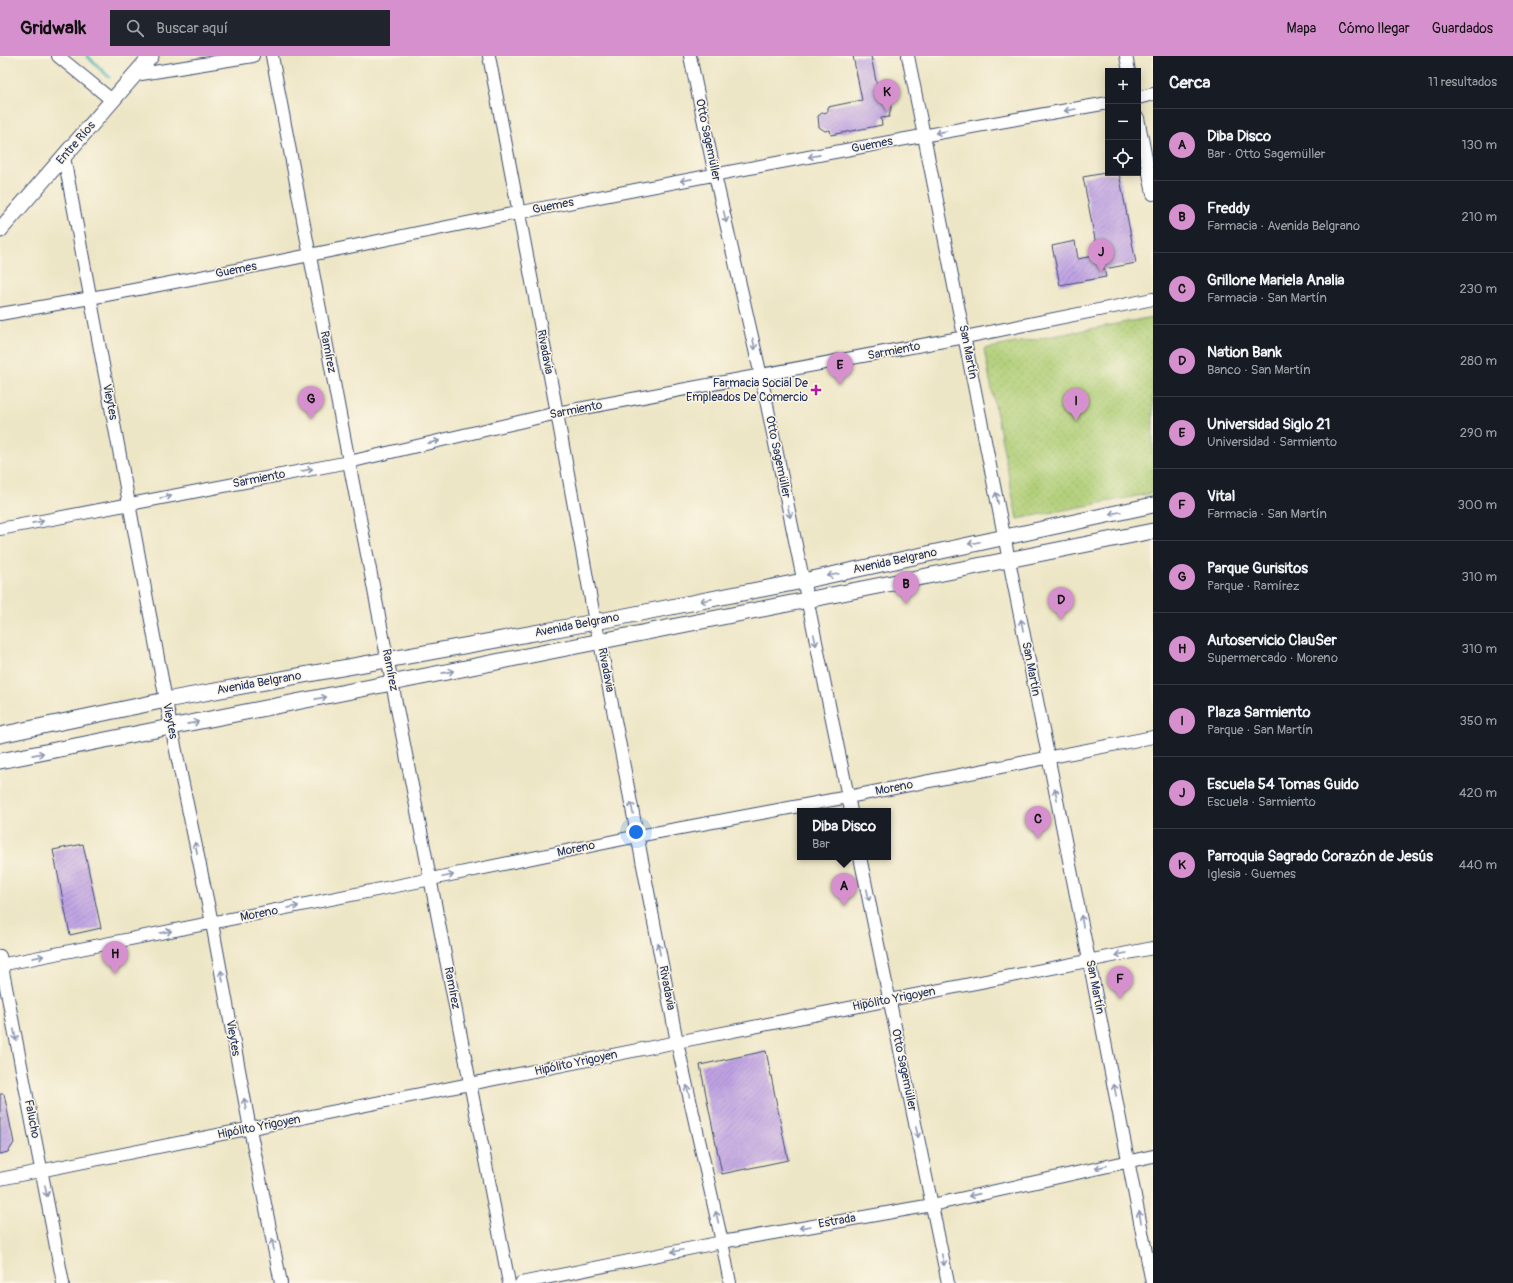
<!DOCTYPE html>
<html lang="es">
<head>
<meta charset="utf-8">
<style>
  body { margin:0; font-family:Pangolin,sans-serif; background:#20242c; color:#f1f3f6 }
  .controls { position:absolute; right:12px; top:12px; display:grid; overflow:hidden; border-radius:0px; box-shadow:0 2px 10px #0003 }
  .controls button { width:36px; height:36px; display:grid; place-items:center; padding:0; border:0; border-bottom:1px solid #363941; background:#171b24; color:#f1f3f6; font:20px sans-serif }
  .you { position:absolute; left:636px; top:776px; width:14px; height:14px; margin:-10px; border:3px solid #fff; border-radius:50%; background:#1a73e8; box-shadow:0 0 0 6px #1a73e833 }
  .badge { display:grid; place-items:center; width:26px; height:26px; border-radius:50%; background:#d690ce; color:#111; font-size:13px; font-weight:700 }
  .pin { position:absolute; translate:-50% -33px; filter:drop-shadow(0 1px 2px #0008) }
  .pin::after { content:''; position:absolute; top:21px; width:14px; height:12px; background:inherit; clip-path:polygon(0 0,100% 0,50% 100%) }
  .popup { position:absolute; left:797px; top:752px; width:94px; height:52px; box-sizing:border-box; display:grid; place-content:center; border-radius:0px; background:#171b24; filter:drop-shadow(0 1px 3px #0005); font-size:13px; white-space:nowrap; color:#9ea1a6 }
  .popup b { font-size:15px; color:#f1f3f6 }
  .popup::after { content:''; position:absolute; left:50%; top:100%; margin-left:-8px; border:8px solid transparent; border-top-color:#171b24 }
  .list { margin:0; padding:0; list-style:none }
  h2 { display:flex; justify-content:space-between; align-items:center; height:52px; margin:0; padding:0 16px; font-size:17px }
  h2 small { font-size:13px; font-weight:400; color:#9ea1a6 }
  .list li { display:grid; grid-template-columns:26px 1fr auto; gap:12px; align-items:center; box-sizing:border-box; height:72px; padding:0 16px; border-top:1px solid #363941 }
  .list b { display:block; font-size:15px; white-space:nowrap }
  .list p { margin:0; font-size:13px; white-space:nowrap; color:#9ea1a6 }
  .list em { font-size:13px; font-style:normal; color:#9ea1a6 }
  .icon { flex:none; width:22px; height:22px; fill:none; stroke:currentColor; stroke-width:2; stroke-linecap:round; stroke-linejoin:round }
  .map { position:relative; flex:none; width:1153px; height:1227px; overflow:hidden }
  header { display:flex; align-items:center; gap:24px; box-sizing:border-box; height:56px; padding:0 20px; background:#d690ce; color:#111 }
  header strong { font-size:19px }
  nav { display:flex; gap:22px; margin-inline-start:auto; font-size:14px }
  .search { width:280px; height:36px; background:#20242c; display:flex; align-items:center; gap:10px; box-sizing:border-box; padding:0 14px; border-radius:0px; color:#9ea1a6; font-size:15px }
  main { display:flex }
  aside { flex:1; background:#171b24 }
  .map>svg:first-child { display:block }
  .park { fill:url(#park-dots); stroke:#647e6a }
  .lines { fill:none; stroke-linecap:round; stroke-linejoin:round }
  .stream { stroke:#3aacb2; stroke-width:3.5 }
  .building { fill:url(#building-hatch) }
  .minor-casing { stroke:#3a4a6e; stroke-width:14 }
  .tertiary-casing { stroke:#3a4a6e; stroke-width:17 }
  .minor { stroke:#fff; stroke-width:12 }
  .tertiary { stroke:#fff; stroke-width:15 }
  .oneway { stroke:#8d97ae }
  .poi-dot { fill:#b5179e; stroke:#fcf5e5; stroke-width:1.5 }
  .labels { text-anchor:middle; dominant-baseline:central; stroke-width:3; stroke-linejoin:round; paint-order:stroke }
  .street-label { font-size:12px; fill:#1b2f5e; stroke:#fcf5e5 }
  .poi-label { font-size:12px; fill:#1b2f5e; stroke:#fcf5e5; text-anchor:end }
</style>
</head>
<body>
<header>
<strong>Gridwalk</strong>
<div class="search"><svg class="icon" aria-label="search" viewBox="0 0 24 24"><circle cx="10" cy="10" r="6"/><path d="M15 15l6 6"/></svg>Buscar aquí</div>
<nav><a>Mapa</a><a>Cómo llegar</a><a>Guardados</a></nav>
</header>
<main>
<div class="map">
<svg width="1153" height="1227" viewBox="0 0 1153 1227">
  <defs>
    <pattern id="park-dots" width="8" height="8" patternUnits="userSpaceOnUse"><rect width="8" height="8" fill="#aecd75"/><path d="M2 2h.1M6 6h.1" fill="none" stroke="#95b068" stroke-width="1.8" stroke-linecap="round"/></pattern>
    <pattern id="building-hatch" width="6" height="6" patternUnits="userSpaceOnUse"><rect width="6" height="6" fill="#bea1e3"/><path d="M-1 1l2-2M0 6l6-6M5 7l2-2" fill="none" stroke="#9a84bb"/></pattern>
  </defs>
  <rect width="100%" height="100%" fill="#fcf5e5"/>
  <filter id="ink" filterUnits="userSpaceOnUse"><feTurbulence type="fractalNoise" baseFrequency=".025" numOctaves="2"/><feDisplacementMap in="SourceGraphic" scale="8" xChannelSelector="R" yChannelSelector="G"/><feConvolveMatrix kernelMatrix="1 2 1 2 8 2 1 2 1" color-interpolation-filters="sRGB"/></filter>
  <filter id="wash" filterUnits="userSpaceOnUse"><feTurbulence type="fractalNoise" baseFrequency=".012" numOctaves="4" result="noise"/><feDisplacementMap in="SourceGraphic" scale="16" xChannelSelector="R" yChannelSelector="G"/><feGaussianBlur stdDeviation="0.9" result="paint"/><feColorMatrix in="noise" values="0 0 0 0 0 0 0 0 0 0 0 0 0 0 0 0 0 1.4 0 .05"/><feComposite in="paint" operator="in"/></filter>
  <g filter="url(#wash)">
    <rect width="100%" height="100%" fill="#ede6c6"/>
    <!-- park -->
    <path class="park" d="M 1153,261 L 1153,437 L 1017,463 L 984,293 Z"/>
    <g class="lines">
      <!-- stream -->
      <path class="stream" d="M 87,0 L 109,21"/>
    </g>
    <g id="blocks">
      <!-- building -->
      <path class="building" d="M 853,0 L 871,0 L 879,40 L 888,38 L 891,52 L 889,61 L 881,62 L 882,69 L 831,79 L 830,74 L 825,75 L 819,71 L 818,60 L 822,57 L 828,56 L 828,51 L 862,44 Z
        M 1105,117 L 1119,117 L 1136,207 L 1104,213 L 1106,221 L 1060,229 L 1052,190 L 1075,185 L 1078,203 L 1098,199 L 1083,121 Z
        M 83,788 L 101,872 L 70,879 L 53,794 Z
        M 766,995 L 788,1104 L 722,1118 L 700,1009 Z
        M 0,1038 L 4,1038 L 14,1087 L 8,1096 L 0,1098 Z"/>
    </g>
  </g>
  <g filter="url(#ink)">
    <use href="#blocks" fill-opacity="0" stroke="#3a4a6e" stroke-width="1"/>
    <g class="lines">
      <!-- minor casing -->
      <g class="minor-casing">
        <path id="minor" d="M 58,0 L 113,45
          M 272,0 L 349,406 L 509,1227
          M 489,0 L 557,357 L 595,566 L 600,586 L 677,986 L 722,1186 L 730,1227
          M 690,0 L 715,119 L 761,320 L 851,755
          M 908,0 L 1089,904 L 1152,1227
          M 1126,0 L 1129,15
          M 135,19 L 253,0
          M 1138,42 L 1153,38
          M 1138,62 L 1153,138
          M 64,101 L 171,671 L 212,867 L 250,1073 L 281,1227
          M 0,258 C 173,229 345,191 517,157 C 714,118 911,81 1108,47
          M 0,473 L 349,406 L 557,357 L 965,281 L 1153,243
          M 860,801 L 948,1227
          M 0,900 L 63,1227
          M 0,909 L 431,823 L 638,780 L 848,741 L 1153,681
          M 0,1123 L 677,986 L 1153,892
          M 521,1227 L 722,1186 L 932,1149 L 1153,1100"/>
      </g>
      <!-- tertiary casing -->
      <g class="tertiary-casing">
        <path id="tertiary" d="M 0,174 L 151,0
          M 0,679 L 166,644 L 595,566 L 803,525 L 1153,449
          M 0,705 L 1153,475"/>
      </g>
      <!-- minor -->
      <use href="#minor" class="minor"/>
      <!-- tertiary -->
      <use href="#tertiary" class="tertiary"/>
    </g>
    <!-- one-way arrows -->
    <defs><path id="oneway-shaft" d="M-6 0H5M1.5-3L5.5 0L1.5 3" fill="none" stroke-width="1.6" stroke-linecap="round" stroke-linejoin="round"/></defs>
    <g class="oneway">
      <use href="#oneway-shaft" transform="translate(1070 54) rotate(170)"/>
      <use href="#oneway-shaft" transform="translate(941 76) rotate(170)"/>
      <use href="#oneway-shaft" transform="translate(814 100) rotate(169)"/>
      <use href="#oneway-shaft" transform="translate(686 124) rotate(169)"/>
      <use href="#oneway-shaft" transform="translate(725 161) rotate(77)"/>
      <use href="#oneway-shaft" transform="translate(754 288) rotate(77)"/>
      <use href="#oneway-shaft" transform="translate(434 386) rotate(-13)"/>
      <use href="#oneway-shaft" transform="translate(307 414) rotate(-11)"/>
      <use href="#oneway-shaft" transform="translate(166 441) rotate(-11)"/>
      <use href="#oneway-shaft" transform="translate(997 442) rotate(-101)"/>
      <use href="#oneway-shaft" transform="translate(789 456) rotate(78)"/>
      <use href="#oneway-shaft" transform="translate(1115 457) rotate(168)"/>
      <use href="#oneway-shaft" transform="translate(38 466) rotate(-11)"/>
      <use href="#oneway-shaft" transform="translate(974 487) rotate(168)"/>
      <use href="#oneway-shaft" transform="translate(833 519) rotate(168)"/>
      <use href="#oneway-shaft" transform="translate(706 544) rotate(169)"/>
      <use href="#oneway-shaft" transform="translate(1022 569) rotate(-101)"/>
      <use href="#oneway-shaft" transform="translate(815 584) rotate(78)"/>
      <use href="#oneway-shaft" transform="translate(448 616) rotate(-11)"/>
      <use href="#oneway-shaft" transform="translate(321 642) rotate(-11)"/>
      <use href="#oneway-shaft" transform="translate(193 667) rotate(-11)"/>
      <use href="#oneway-shaft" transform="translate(38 698) rotate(-11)"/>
      <use href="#oneway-shaft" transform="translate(1056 738) rotate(-101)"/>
      <use href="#oneway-shaft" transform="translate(632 752) rotate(-101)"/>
      <use href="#oneway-shaft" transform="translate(196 792) rotate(-102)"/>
      <use href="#oneway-shaft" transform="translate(448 820) rotate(-12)"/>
      <use href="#oneway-shaft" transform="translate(868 839) rotate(78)"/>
      <use href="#oneway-shaft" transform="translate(293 851) rotate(-11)"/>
      <use href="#oneway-shaft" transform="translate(1082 865) rotate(-101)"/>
      <use href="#oneway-shaft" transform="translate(166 876) rotate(-11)"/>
      <use href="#oneway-shaft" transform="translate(659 893) rotate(-101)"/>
      <use href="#oneway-shaft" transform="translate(1121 898) rotate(170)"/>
      <use href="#oneway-shaft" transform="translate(38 901) rotate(-11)"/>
      <use href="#oneway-shaft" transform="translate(222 920) rotate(-100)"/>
      <use href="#oneway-shaft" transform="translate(15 979) rotate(79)"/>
      <use href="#oneway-shaft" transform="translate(1115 1034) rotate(-101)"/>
      <use href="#oneway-shaft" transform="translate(688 1035) rotate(-103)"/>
      <use href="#oneway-shaft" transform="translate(245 1048) rotate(-100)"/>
      <use href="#oneway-shaft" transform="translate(917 1076) rotate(78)"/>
      <use href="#oneway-shaft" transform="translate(1101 1111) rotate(167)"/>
      <use href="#oneway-shaft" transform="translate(46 1135) rotate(79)"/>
      <use href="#oneway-shaft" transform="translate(974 1139) rotate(167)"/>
      <use href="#oneway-shaft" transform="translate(717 1161) rotate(-103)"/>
      <use href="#oneway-shaft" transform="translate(1140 1161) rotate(-101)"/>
      <use href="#oneway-shaft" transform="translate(805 1171) rotate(170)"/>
      <use href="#oneway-shaft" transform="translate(273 1189) rotate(-101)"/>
      <use href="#oneway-shaft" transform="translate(677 1195) rotate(168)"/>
      <use href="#oneway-shaft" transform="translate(943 1204) rotate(78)"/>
    </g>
  </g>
  <!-- markers -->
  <path class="poi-dot" d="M814 328h4v4h4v4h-4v4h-4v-4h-4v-4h4z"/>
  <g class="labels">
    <!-- street labels -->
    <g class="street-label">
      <text transform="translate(708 84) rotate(78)">Otto Sagemüller</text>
      <text transform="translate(76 87) rotate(-49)">Entre Ríos</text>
      <text transform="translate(872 89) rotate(-11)">Guemes</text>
      <text transform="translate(553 150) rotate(-11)">Guemes</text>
      <text transform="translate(236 214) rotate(-11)">Guemes</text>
      <text transform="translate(894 295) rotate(-11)">Sarmiento</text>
      <text transform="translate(328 296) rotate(79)">Ramírez</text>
      <text transform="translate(545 296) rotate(79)">Rivadavia</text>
      <text transform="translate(968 296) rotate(79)">San Martín</text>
      <text transform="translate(110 346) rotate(79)">Vieytes</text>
      <text transform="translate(576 354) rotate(-11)">Sarmiento</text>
      <text transform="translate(778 401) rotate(78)">Otto Sagemüller</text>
      <text transform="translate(259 423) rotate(-11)">Sarmiento</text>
      <text transform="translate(895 505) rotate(-12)">Avenida Belgrano</text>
      <text transform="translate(577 569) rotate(-11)">Avenida Belgrano</text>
      <text transform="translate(1031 613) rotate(79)">San Martín</text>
      <text transform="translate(390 614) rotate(79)">Ramírez</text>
      <text transform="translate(606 614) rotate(79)">Rivadavia</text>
      <text transform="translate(259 627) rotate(-10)">Avenida Belgrano</text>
      <text transform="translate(170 665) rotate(79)">Vieytes</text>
      <text transform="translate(894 732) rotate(-11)">Moreno</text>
      <text transform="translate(576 793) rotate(-12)">Moreno</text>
      <text transform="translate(259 858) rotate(-11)">Moreno</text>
      <text transform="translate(1095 931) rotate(79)">San Martín</text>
      <text transform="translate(452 932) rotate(79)">Ramírez</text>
      <text transform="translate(667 932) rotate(79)">Rivadavia</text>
      <text transform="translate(894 943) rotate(-11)">Hipólito Yrigoyen</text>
      <text transform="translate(233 982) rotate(80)">Vieytes</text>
      <text transform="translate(576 1007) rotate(-12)">Hipólito Yrigoyen</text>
      <text transform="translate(904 1014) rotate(78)">Otto Sagemüller</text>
      <text transform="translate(32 1063) rotate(79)">Falucho</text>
      <text transform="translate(259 1071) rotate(-11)">Hipólito Yrigoyen</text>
      <text transform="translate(837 1165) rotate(-10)">Estrada</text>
    </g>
    <!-- poi labels -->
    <g class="poi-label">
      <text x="808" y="327">Farmacia Social De<tspan x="808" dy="14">Empleados De Comercio</tspan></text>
    </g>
  </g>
</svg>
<div class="controls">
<button>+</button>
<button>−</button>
<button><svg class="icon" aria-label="locate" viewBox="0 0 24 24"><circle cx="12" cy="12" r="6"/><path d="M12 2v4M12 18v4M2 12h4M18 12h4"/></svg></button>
</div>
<div class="you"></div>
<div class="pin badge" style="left:844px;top:850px">A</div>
<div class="popup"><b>Diba Disco</b>Bar</div>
<div class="pin badge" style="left:906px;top:548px">B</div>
<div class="pin badge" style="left:1038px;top:783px">C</div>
<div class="pin badge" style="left:1061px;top:564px">D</div>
<div class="pin badge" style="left:840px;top:329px">E</div>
<div class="pin badge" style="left:1120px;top:943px">F</div>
<div class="pin badge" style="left:311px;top:363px">G</div>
<div class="pin badge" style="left:115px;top:918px">H</div>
<div class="pin badge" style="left:1076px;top:365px">I</div>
<div class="pin badge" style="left:1101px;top:216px">J</div>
<div class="pin badge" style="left:887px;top:56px">K</div>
</div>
<aside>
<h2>Cerca<small>11 resultados</small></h2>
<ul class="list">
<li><span class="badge">A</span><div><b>Diba Disco</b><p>Bar · Otto Sagemüller</p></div><em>130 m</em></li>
<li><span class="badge">B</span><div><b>Freddy</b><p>Farmacia · Avenida Belgrano</p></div><em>210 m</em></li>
<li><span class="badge">C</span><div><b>Grillone Mariela Analia</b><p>Farmacia · San Martín</p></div><em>230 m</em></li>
<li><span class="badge">D</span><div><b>Nation Bank</b><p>Banco · San Martín</p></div><em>280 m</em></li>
<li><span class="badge">E</span><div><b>Universidad Siglo 21</b><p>Universidad · Sarmiento</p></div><em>290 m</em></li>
<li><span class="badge">F</span><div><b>Vital</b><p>Farmacia · San Martín</p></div><em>300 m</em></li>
<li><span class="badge">G</span><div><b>Parque Gurisitos</b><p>Parque · Ramírez</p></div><em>310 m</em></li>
<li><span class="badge">H</span><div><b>Autoservicio ClauSer</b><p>Supermercado · Moreno</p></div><em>310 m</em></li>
<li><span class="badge">I</span><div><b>Plaza Sarmiento</b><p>Parque · San Martín</p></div><em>350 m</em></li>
<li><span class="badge">J</span><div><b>Escuela 54 Tomas Guido</b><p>Escuela · Sarmiento</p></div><em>420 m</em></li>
<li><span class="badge">K</span><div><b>Parroquia Sagrado Corazón de Jesús</b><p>Iglesia · Guemes</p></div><em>440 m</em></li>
</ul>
</aside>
</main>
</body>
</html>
